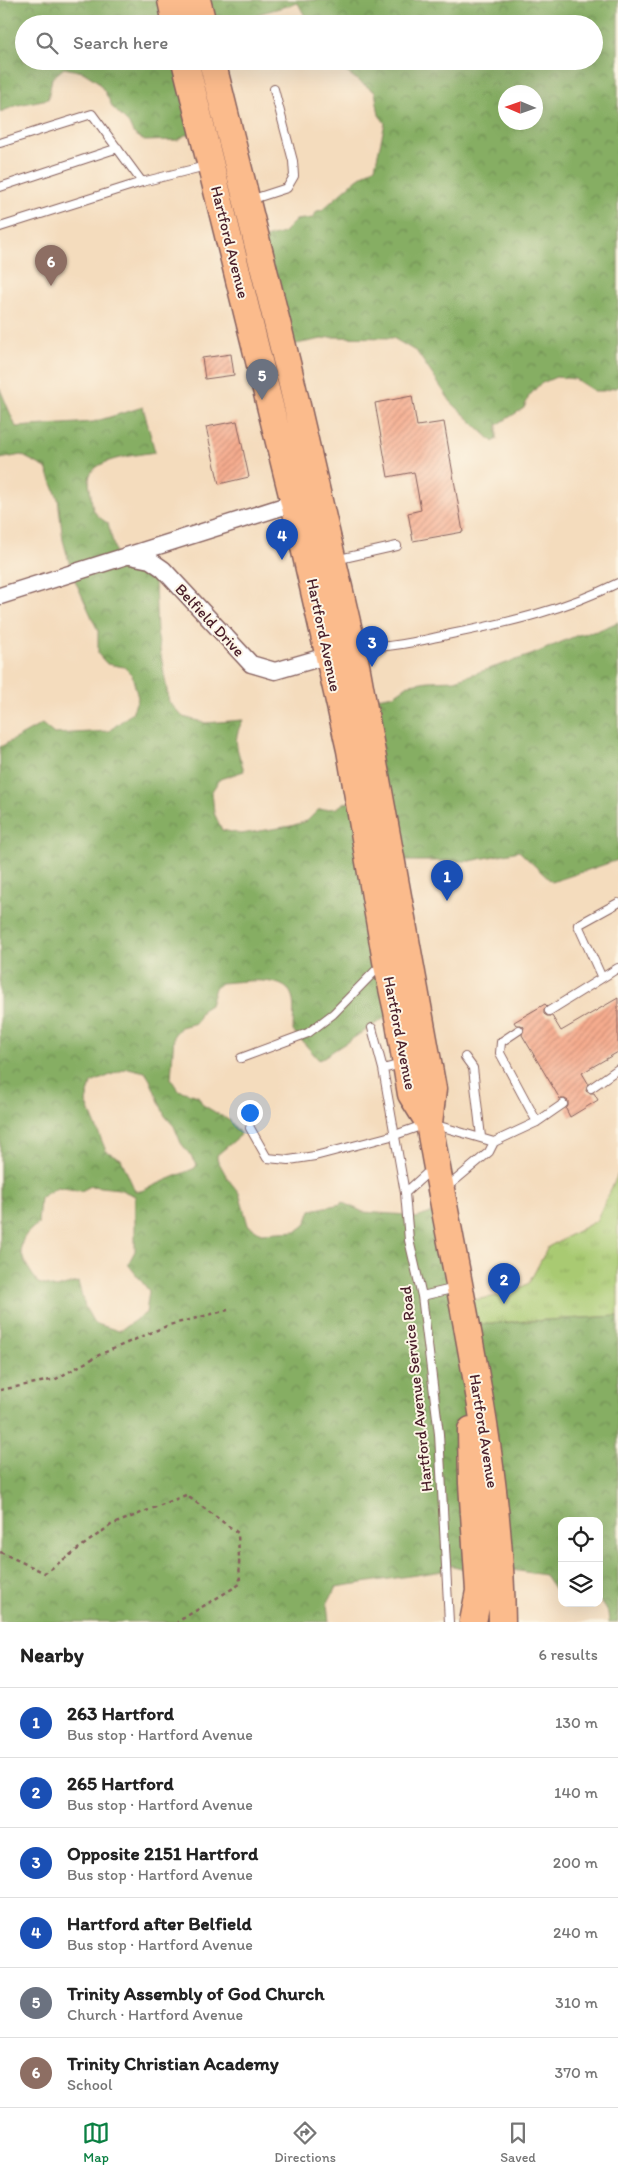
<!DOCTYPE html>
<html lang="en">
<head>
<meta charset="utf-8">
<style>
  body { margin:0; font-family:Itim,sans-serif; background:#f6f6f6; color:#222 }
  .controls { position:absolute; right:15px; bottom:15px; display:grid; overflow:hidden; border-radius:10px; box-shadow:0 5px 20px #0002 }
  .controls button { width:45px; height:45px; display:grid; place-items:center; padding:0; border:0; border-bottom:1px solid #e0e0e0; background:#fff; color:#222; font:25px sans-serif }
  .compass { position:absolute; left:498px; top:85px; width:45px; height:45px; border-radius:50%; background:#fff; box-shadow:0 5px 20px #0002; rotate:272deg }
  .you { position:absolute; left:249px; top:1112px; width:18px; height:18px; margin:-12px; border:4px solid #fff; border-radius:50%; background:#1a73e8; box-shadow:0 0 0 8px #1a73e833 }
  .badge { display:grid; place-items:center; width:32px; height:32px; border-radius:50%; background:#0b8043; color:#fff; font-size:16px; font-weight:700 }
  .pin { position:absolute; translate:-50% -41px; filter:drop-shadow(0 1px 2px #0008) }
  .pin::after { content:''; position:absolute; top:26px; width:18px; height:15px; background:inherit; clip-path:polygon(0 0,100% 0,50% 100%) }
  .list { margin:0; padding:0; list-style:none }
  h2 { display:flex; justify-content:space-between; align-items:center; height:65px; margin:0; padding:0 20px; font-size:21px }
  h2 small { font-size:16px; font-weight:400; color:#767676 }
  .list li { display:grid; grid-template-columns:32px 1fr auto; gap:15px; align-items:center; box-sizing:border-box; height:70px; padding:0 20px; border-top:1px solid #e0e0e0 }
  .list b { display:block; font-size:19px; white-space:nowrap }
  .list p { margin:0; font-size:16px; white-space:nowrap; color:#767676 }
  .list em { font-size:16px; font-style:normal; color:#767676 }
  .icon { flex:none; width:28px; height:28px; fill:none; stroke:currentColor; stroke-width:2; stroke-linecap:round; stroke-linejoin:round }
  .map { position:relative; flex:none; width:618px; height:1622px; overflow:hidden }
  .search { position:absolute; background:#fff; box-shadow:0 5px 20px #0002; left:15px; right:15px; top:15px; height:55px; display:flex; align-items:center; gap:12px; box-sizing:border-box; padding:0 18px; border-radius:28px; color:#767676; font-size:19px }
  .sheet { height:485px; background:#fff }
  nav { display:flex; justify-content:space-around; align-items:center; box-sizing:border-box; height:70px; border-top:1px solid #e0e0e0; background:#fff; font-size:14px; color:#767676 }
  nav a { display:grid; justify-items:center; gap:2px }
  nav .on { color:#0b8043 }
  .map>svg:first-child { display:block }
  .grass { fill:url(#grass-tufts); stroke:#7a744e }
  .forest { fill:url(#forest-crowns); stroke:#686648; fill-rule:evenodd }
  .building { fill:url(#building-hatch) }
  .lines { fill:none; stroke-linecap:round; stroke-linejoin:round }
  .service-casing { stroke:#86615e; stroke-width:10 }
  .minor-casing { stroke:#86615e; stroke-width:19 }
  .trunk-casing { stroke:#86615e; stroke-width:29 }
  .path { stroke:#86615e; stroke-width:2.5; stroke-dasharray:4 4; stroke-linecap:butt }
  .service { stroke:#fff; stroke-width:8 }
  .minor { stroke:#fff; stroke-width:16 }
  .trunk { stroke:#fbbb8c; stroke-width:26 }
  .labels { text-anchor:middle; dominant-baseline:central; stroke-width:4; stroke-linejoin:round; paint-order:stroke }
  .street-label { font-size:16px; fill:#4a1f2b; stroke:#fcf5e5 }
</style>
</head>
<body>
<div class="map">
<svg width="618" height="1622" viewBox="0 0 618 1622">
  <defs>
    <pattern id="grass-tufts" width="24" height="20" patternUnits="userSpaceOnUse" patternTransform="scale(1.25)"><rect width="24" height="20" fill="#a9ca72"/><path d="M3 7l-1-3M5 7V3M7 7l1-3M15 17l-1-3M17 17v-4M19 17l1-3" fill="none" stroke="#93ad63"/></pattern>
    <pattern id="forest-crowns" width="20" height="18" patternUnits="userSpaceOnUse" patternTransform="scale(1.25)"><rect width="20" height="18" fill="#86ae64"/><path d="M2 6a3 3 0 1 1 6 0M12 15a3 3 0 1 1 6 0" fill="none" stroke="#708d53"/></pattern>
    <pattern id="building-hatch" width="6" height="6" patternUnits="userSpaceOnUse" patternTransform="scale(1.25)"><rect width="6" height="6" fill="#f6ac8e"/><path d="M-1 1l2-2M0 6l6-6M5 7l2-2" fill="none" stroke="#c98b74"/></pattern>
  </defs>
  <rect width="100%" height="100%" fill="#fcf5e5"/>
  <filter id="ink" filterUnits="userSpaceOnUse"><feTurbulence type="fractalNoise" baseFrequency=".02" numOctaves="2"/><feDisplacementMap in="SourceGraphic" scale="10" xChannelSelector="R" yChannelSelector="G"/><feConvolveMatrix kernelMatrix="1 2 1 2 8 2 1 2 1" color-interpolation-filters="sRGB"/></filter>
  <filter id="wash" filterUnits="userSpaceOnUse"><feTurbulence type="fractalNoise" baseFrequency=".0096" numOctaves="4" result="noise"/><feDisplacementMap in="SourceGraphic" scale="20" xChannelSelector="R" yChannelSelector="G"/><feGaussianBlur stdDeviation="1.12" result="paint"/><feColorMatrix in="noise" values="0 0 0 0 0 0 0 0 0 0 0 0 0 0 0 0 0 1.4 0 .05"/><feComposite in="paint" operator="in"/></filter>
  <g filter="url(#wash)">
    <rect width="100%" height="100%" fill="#f4dcbd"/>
    <!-- grass -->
    <path class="grass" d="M 618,1174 L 618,1316 L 478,1324 L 468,1301 L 509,1294 L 529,1283 L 548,1247 L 596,1221 Z"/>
    <!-- forest -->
    <path class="forest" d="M 0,0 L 618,0 L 618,387 L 603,391 L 594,391 L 575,379 L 556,377 L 540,384 L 529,396 L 524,408 L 497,425 L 497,439 L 493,442 L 451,402 L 417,352 L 393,338 L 332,337 L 276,348 L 251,242 L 283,233 L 296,220 L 313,218 L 317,211 L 322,210 L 357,179 L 375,167 L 385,123 L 379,115 L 375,92 L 343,70 L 338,61 L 594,61 L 594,24 L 309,24 L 298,3 L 258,14 L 256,24 L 24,24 L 24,61 L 268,61 L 268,64 L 237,64 L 216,69 L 224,127 L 185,135 L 178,140 L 145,141 L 133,133 L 129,124 L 113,108 L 105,92 L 97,81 L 83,72 L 64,68 L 52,78 L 48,99 L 18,105 L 0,112 ZM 506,92 L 536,92 L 536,122 L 506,122 Z
      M 0,389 L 16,427 L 93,422 L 143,407 L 155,452 C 138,455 97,458 90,475 C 88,480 90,489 91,495 C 92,510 94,515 108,523 L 116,555 L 137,563 L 155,583 L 157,632 L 169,702 L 183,717 L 206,723 L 243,720 C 231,742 238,749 244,771 L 220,779 L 212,791 L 214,813 L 222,830 L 241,834 L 291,826 L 307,821 L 318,810 L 337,808 L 344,803 L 367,799 L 353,711 L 377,698 L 394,695 L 410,684 L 428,681 L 455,680 L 531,655 L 578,635 L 597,631 L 618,622 L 618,860 L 552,882 L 519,851 L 470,861 L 386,861 L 405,1005 L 319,1060 L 293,1031 C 293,1021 295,1005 292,996 C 285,974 239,982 221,983 L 215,988 L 210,1005 L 202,1010 L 196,1023 L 181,1027 L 174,1035 L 171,1079 L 178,1090 L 198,1096 L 203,1105 L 230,1121 L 241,1135 L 217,1155 L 217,1159 L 228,1179 L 239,1193 L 248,1225 L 261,1233 L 297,1231 L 306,1224 L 311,1210 L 341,1204 L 342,1202 L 363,1212 L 407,1215 L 416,1218 L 431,1213 L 449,1210 L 478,1324 L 618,1316 L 618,1622 L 609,1622 L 608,1613 L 599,1600 L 599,1521 L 562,1521 L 562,1594 L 558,1594 L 545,1575 L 512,1570 L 470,1570 L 449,1565 L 449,1570 L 336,1587 L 327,1604 L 329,1622 L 0,1622 L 0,747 L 42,724 L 54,734 L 109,731 L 132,713 L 138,698 L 132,675 L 124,667 L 107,664 L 98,654 L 98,631 L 73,576 L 63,540 L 58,499 L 46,468 L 21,455 L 0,459 ZM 128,1068 L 145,1072 L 150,1080 L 165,1116 L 174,1126 L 181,1143 L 197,1164 L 195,1168 L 141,1191 L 135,1191 L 121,1159 L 106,1151 L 86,1102 L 91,1083 ZM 91,1186 L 119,1189 L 135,1196 L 135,1251 L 128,1264 L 149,1291 L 146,1313 L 119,1331 L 94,1323 L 85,1307 L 78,1282 L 56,1288 L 38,1283 C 23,1260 9,1244 38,1224 L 40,1198 L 57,1187 L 81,1191 Z"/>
    <g id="blocks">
      <!-- building -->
      <path class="building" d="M 231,354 L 234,375 L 205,379 L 202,358 Z
        M 412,396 L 417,426 L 444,422 L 463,532 L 413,541 L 408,513 L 421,510 L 414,472 L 388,477 L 375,403 Z
        M 237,421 L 249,477 L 219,484 L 206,427 Z
        M 618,998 L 618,1052 L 582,1073 L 588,1083 L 586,1091 L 589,1093 L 594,1093 L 598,1100 L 570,1117 L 566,1109 L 568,1106 L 568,1101 L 565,1099 L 560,1099 L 522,1035 L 524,1027 L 521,1025 L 516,1025 L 514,1022 L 545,1004 L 547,1006 L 544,1009 L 544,1014 L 547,1016 L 552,1016 L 561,1031 Z"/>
    </g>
  </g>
  <g filter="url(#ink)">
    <use href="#blocks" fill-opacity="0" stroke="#86615e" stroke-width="1"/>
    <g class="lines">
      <!-- service casing -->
      <g class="service-casing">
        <path id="service" d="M 0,143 L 92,114 L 142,182
          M 0,187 L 118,148
          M 250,200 L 287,188 L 294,176 L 293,161 L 274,89
          M 0,227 L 142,182 L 206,166
          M 335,560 L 397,546
          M 357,648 C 390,648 420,641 451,634 C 511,622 563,610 618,583
          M 602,978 L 578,925 L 618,903
          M 549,1011 L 618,968
          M 372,1028 L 383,1069
          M 519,1030 L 501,1042 L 500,1053 L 537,1122
          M 465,1057 L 473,1068 L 481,1137
          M 241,1058 L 308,1033 L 333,1014 L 382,964
          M 401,1064 L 383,1069 L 405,1193
          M 591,1088 L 618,1069
          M 250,1128 L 267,1158 L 289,1160 L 315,1156 L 395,1135 L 429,1123 L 494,1142
          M 433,1171 L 426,1174 L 405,1193 L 409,1240 L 422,1296 L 439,1434 L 449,1622
          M 446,1188 L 489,1152 L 494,1142 L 537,1122 L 563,1104
          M 422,1296 L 456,1288"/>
      </g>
      <!-- minor casing -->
      <g class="minor-casing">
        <path id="minor" d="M 130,556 L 150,560 L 163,569 L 251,664 L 275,671 L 337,653
          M 0,596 L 294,503"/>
      </g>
      <!-- trunk casing -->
      <g class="trunk-casing">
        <path id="trunk" d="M 171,0 L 176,24
          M 197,0 L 203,24
          M 185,61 L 294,503 L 350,750 L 386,961 L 397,1011 L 411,1094 L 429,1123
          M 212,61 L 289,371 L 353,648 L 433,1089 L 429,1123 C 457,1288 500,1454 502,1622
          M 471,1430 L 472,1483 L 479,1591 L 473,1622"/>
      </g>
      <!-- path -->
      <path class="path" d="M 0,1390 L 56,1379 L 101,1354 L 169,1325 L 228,1310
        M 0,1552 L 45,1573 L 111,1525 L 186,1495 L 238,1533 L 240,1584 L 177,1622"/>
      <!-- service -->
      <use href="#service" class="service"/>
      <!-- minor -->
      <use href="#minor" class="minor"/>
      <!-- trunk -->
      <use href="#trunk" class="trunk"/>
    </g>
  </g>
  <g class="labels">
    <!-- street labels -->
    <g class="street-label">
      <text transform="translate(230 242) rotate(76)">Hartford Avenue</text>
      <text transform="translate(210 620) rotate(47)">Belfield Drive</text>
      <text transform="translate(324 635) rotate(78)">Hartford Avenue</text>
      <text transform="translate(400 1033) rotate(79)">Hartford Avenue</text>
      <text transform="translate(416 1389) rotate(-96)">Hartford Avenue Service Road</text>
      <text transform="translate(484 1431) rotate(81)">Hartford Avenue</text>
    </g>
  </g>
</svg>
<div class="controls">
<button><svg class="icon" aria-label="locate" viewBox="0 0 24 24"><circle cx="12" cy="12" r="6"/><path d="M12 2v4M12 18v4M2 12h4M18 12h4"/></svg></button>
<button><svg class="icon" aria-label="layers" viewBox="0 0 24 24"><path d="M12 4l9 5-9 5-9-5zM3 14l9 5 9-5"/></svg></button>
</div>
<svg class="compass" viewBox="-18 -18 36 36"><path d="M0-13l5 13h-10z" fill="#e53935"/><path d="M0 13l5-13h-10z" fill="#767676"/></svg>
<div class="you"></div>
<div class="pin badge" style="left:447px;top:901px;background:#1a4fb4">1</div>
<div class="pin badge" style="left:504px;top:1304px;background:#1a4fb4">2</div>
<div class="pin badge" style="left:372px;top:667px;background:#1a4fb4">3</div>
<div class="pin badge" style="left:282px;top:560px;background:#1a4fb4">4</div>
<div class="pin badge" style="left:262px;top:400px;background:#6b7280">5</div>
<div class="pin badge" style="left:51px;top:286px;background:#8d6e63">6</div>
<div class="search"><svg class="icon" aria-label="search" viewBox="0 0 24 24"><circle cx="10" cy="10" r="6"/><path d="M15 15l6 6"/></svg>Search here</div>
</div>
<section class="sheet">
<h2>Nearby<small>6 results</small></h2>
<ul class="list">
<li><span class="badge" style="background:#1a4fb4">1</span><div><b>263 Hartford</b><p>Bus stop · Hartford Avenue</p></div><em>130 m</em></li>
<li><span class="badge" style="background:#1a4fb4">2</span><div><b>265 Hartford</b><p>Bus stop · Hartford Avenue</p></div><em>140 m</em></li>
<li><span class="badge" style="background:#1a4fb4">3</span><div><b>Opposite 2151 Hartford</b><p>Bus stop · Hartford Avenue</p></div><em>200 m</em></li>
<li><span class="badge" style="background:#1a4fb4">4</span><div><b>Hartford after Belfield</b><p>Bus stop · Hartford Avenue</p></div><em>240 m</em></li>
<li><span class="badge" style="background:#6b7280">5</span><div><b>Trinity Assembly of God Church</b><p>Church · Hartford Avenue</p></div><em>310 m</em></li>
<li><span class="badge" style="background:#8d6e63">6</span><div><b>Trinity Christian Academy</b><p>School</p></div><em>370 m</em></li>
</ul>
</section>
<nav>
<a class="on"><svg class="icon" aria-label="map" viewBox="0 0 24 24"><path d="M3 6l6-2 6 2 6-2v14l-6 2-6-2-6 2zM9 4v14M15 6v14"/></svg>Map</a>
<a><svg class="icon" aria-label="directions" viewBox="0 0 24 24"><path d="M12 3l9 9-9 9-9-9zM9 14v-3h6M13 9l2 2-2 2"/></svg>Directions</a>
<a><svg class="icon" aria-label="saved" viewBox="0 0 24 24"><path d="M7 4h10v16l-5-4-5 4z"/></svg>Saved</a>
</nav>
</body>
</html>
